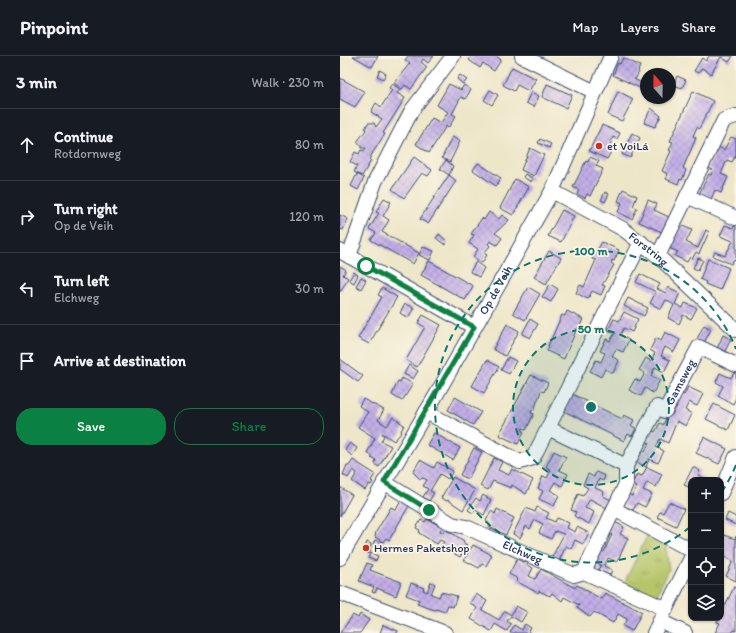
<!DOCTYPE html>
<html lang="en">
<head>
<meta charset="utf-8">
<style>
  body { margin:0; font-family:Itim,sans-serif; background:#20242c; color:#f1f3f6 }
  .controls { position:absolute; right:12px; bottom:12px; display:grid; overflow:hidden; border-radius:8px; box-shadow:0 1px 3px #0004 }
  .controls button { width:36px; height:36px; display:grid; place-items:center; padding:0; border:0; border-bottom:1px solid #363941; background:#171b24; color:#f1f3f6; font:20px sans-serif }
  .compass { position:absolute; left:300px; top:12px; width:36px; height:36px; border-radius:50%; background:#171b24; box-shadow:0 1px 3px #0004; rotate:340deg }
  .stop { position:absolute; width:12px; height:12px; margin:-9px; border:3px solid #0b8043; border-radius:50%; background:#fff }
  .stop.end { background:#0b8043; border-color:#fff; box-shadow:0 1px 4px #0008 }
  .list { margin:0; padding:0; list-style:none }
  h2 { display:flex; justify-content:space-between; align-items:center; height:52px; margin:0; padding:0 16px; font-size:17px }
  h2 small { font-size:13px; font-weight:400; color:#9ea1a6 }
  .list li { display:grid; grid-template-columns:26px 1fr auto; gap:12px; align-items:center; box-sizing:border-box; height:72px; padding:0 16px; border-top:1px solid #363941 }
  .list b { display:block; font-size:15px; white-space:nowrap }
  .list p { margin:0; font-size:13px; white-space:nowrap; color:#9ea1a6 }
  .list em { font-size:13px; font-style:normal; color:#9ea1a6 }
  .actions { display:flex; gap:8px; padding:12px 16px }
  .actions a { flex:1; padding:9px 0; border:1px solid #0b8043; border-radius:16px; text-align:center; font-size:14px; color:#0b8043 }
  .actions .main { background:#0b8043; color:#fff }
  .icon { flex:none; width:22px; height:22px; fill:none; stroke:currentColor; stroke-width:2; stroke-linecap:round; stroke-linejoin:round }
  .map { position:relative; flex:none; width:396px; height:577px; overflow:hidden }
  header { display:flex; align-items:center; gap:24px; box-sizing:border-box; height:56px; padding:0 20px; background:#171b24; border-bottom:1px solid #363941 }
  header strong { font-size:19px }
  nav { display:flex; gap:22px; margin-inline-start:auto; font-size:14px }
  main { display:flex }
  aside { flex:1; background:#171b24 }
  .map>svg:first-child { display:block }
  .grass { fill:url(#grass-tufts); stroke:#687a63 }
  .building { fill:url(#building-cross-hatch) }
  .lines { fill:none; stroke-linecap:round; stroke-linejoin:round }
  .minor-casing { stroke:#3a4a6e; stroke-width:16 }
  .minor { stroke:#fff; stroke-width:14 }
  .route { stroke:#0b8043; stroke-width:5 }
  .ring { fill:none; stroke:#0f766e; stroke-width:2; stroke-dasharray:7 5 }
  .poi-dot { fill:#c8321e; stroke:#fcf5e5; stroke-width:1.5 }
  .labels { text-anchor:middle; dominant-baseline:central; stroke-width:3.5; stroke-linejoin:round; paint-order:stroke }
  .poi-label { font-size:12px; fill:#1b2f5e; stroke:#fcf5e5; text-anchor:start }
  .street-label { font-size:12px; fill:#1b2f5e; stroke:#fcf5e5 }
  .centre { fill:#0f766e; stroke:#fcf5e5; stroke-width:2 }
  .ring-label { font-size:12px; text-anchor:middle; font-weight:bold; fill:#0f766e; stroke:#fcf5e5; stroke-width:3.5; stroke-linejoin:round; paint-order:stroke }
</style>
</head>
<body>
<header>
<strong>Pinpoint</strong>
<nav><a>Map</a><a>Layers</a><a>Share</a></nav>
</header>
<main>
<aside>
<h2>3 min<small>Walk · 230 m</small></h2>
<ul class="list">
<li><svg class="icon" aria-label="ahead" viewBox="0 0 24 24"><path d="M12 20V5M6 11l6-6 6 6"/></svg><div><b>Continue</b><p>Rotdornweg</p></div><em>80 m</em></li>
<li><svg class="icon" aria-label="right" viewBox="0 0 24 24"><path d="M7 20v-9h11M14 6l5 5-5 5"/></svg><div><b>Turn right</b><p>Op de Veih</p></div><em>120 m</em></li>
<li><svg class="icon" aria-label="left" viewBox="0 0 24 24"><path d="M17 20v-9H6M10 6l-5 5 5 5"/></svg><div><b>Turn left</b><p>Elchweg</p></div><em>30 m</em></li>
<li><svg class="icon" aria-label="arrive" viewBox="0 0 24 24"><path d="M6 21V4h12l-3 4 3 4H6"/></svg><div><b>Arrive at destination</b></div></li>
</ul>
<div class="actions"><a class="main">Save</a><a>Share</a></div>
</aside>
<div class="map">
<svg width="396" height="577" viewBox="0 0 396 577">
  <defs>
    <pattern id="grass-tufts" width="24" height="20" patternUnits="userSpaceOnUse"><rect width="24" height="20" fill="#b5c568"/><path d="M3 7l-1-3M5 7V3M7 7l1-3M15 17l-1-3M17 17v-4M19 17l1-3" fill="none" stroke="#92a059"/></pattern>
    <pattern id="building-cross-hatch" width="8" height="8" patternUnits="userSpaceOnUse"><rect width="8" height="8" fill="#c2afe8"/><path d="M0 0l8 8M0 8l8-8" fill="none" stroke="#9d8fbf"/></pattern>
  </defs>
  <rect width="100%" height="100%" fill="#fcf5e5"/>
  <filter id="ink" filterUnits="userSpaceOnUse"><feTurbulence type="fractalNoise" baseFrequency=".025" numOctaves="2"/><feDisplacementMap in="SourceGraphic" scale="8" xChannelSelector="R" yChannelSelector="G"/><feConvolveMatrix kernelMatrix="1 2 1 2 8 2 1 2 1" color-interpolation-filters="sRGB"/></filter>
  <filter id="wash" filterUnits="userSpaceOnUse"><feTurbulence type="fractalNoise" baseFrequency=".012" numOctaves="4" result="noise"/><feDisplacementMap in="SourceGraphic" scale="16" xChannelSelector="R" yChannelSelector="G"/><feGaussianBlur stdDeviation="0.9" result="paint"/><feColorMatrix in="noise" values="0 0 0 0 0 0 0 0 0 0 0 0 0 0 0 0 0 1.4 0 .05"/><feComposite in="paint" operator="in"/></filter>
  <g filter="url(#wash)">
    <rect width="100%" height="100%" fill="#ede6c8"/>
    <!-- grass -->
    <path class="grass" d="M 309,476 L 325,484 L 329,514 L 315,542 L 284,527 Z"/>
    <g id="blocks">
      <!-- building -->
      <path class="building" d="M 13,0 L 38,0 L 32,11 Z
        M 68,0 L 94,0 L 88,7 L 83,3 L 81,6 L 87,11 L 71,33 L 65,29 L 62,33 L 54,27 L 70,7 L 65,4 Z
        M 132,0 L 156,0 L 161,4 L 154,15 L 143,7 L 140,12 L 129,4 Z
        M 369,0 L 393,0 L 389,6 L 381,1 L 371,18 L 362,12 L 358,17 L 354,15 L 362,2 L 366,5 Z
        M 283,2 L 300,10 L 298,15 L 299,16 L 296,22 L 294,23 L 302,27 L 306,19 L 306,35 L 273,19 L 278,7 L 280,8 Z
        M 172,11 L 196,23 L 189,35 L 177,29 L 174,35 L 163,29 Z
        M 40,14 L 46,18 L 43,23 L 37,20 Z
        M 120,19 L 127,24 L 123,28 L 117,23 Z
        M 337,20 L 346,24 L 342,32 L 334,29 Z
        M 0,22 L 25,36 L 15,51 L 0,43 Z
        M 52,28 L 60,33 L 57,37 L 65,42 L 43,77 L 45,78 L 33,96 L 29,104 L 31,105 L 22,120 L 14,116 L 17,110 L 10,106 L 15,96 L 19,98 L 21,94 L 24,95 L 26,92 L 21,92 L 21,89 L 17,86 L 26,74 L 25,73 L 28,67 L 34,67 L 36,71 L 42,63 L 31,56 L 36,47 L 41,51 L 52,34 L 49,32 Z
        M 109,28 L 121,34 L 124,29 L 131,34 L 125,43 L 121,41 L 112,58 L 116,60 L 108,72 L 106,70 L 89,97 L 76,88 L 92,62 L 101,67 L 108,56 L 97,49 Z
        M 207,28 L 232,39 L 226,52 L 202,41 Z
        M 150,34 L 158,39 L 152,49 L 144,44 Z
        M 278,35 L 293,43 L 282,65 L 268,59 Z
        M 353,35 L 373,45 L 359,73 L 357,71 L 353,80 L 356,82 L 343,112 L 346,114 L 342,124 L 340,123 L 338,128 L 326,123 L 328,118 L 322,115 L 331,95 L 329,94 L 333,86 L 330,85 Z
        M 191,36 L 199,40 L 194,51 L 186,47 Z
        M 311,52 L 321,60 L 315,71 L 304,67 Z
        M 262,69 L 280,77 L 277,83 L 273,81 L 269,92 L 272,94 L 267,103 L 249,95 Z
        M 292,77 L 300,82 L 290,102 L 282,98 Z
        M 112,81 L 120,85 L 110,106 L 102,102 Z
        M 391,81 L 396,83 L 396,99 L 392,106 L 387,104 L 381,118 L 388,121 L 381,137 L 375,134 L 370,146 L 358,140 L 369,118 L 371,119 L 373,114 L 368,112 L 378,91 L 384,94 Z
        M 200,83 L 211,88 L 209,92 L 198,87 Z
        M 190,92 L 204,99 L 194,120 L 181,114 Z
        M 74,101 L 92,114 L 88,120 L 82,117 L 64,142 L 52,133 Z
        M 250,101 L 259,105 L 256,110 L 263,113 L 250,140 L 247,138 L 245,142 L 237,138 L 239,134 L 233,131 L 246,105 L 248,106 Z
        M 106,104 L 113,110 L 109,119 L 100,113 Z
        M 138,107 L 161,122 L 156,130 L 133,114 Z
        M 17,118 L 24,122 L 18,134 L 11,130 Z
        M 185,118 L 193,122 L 191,126 L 183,121 Z
        M 109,119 L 116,125 L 88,168 L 80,163 Z
        M 175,123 L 189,131 L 173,159 L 160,152 Z
        M 283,133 L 297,140 L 293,150 L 297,152 L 292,163 L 278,156 L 282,147 L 278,145 Z
        M 265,136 L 269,138 L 265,146 L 261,144 Z
        M 44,142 L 51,146 L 43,160 L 49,164 L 42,176 L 79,197 L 73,208 L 31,184 L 36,177 L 29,173 L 39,157 L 36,156 Z
        M 308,144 L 317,148 L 314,154 L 331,162 L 324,177 L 299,166 Z
        M 222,154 L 234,160 L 221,186 L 208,180 Z
        M 149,156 L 159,163 L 162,159 L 169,164 L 155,177 L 162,182 L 157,189 L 150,185 L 148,188 L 150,190 L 144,197 L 147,199 L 142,207 L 133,201 L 138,193 L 129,187 L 134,179 L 131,178 L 142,162 L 144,164 Z
        M 0,159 L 8,163 L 3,174 L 0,173 Z
        M 340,169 L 352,174 L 346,186 L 358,192 L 366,174 L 369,176 L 359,198 L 356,196 L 352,203 L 350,201 L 347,206 L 335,200 L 338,196 L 329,192 Z
        M 385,169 L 393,172 L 394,170 L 396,171 L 396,205 L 393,204 L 391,208 L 373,200 L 375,196 L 385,200 L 393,185 L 380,180 Z
        M 99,178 L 107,185 L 105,189 L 96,182 Z
        M 262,186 L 279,194 L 274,205 L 272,204 L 271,207 L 274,209 L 262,229 L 265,230 L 261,239 L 252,235 L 248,243 L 236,237 L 240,229 L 244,231 L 256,204 L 252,203 Z
        M 83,191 L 94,195 L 90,204 L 79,199 Z
        M 209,195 L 221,202 L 206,228 L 194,221 Z
        M 358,202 L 363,204 L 358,214 L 353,212 Z
        M 368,203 L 389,212 L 380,234 L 365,228 L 366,226 L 360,223 Z
        M 89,205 L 133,230 L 125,244 L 81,219 Z
        M 136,206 L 144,212 L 139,221 L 130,216 Z
        M 0,210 L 6,214 L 3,219 L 8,222 L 0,236 Z
        M 14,216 L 18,219 L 14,227 L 9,224 Z
        M 300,218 L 320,228 L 317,233 L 326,237 L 328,231 L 340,237 L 335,248 L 343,252 L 345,247 L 357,252 L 351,263 L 343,259 L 339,268 L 328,262 L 334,249 L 326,244 L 321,253 L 310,247 L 316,236 L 296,226 Z
        M 21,221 L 26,224 L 21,233 L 16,230 Z
        M 210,228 L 218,233 L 211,246 L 202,241 Z
        M 188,231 L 200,238 L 185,264 L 173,257 Z
        M 42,232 L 57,241 L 29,288 L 18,282 L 42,241 L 38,239 Z
        M 288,242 L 308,252 L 304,260 L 284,250 Z
        M 65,248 L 74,252 L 68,262 L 60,257 Z
        M 227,255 L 243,263 L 239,272 L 237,272 L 224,303 L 207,295 L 209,291 L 208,290 L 222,259 L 225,260 Z
        M 284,256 L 298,263 L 292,276 L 284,272 L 280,279 L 289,284 L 283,296 L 276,293 L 272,300 L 279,305 L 273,317 L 265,313 L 261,321 L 250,315 L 256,304 L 261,306 L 265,297 L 260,295 L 266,283 L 270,285 L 275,277 L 268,274 L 274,263 L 279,265 Z
        M 83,259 L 101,269 L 77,311 L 66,304 L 85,271 L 78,267 Z
        M 190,263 L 198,268 L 190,282 L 182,278 Z
        M 167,268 L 179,275 L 165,300 L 153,293 Z
        M 364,269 L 371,273 L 363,289 L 356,285 Z
        M 325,276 L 340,284 L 334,296 L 325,291 L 321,300 L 330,304 L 324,316 L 315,311 L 311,320 L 320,324 L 313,337 L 305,332 L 301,340 L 289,334 L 295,323 L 300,326 L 305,317 L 299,314 L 306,302 L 311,305 L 315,297 L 310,294 L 316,282 L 321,285 Z
        M 383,279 L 391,283 L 383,299 L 376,295 Z
        M 168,301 L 176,305 L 169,318 L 161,314 Z
        M 0,303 L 23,320 L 18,326 L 0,313 Z
        M 147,304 L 159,311 L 144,337 L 132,330 Z
        M 69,309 L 78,315 L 73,323 L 64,318 Z
        M 380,317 L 391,322 L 394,317 L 396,318 L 396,342 L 393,348 L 378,340 L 383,330 L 376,326 Z
        M 191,319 L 208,327 L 204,336 L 201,335 L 194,354 L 192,354 L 191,357 L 194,358 L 186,374 L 183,372 L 182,375 L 184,376 L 178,388 L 159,379 Z
        M 62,322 L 73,328 L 62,345 L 52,339 L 58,325 L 60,326 Z
        M 348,331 L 363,338 L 357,350 L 349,346 L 345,354 L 352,358 L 346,370 L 337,365 L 328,387 L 320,383 L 316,391 L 324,395 L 318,407 L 309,403 L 306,411 L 295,405 L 300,394 L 305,396 L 309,387 L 305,385 L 310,374 L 315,376 L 320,367 L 323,369 L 329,357 L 332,359 L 337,350 L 333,349 L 339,337 L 344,339 Z
        M 232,338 L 282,363 L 284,359 L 294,364 L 291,370 L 296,372 L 292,380 L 288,378 L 284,385 L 224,355 Z
        M 115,341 L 141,356 L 133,369 L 108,354 Z
        M 23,343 L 44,354 L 38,364 L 47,370 L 53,361 L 64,369 L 61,375 L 62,376 L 54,385 L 42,377 L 44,380 L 41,385 L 51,390 L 39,411 L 35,408 L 36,404 L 31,402 L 33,400 L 27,397 L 35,382 L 18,371 L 28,356 L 19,350 Z
        M 374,348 L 395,359 L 388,374 L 366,363 Z
        M 94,377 L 120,392 L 113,404 L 87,389 Z
        M 364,381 L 387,393 L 379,408 L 356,397 Z
        M 10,387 L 17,392 L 12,400 L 5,394 Z
        M 134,392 L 142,396 L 128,423 L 120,419 Z
        M 214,395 L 226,401 L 219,414 L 228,418 L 222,430 L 215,426 L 210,434 L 219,439 L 214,450 L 199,443 L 203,435 L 198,432 L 203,420 L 207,422 L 211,414 L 206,411 Z
        M 154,402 L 162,406 L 158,414 L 169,419 L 172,413 L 193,424 L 186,438 L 172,429 L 171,432 L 153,425 L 148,434 L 140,430 Z
        M 13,404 L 35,418 L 31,425 L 33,426 L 31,429 L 29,428 L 25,434 L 12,425 L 17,417 L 13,414 L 8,422 L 3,419 L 7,409 L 9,410 Z
        M 80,404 L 94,412 L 97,406 L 113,415 L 108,423 L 100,418 L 90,435 L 94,437 L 89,445 L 83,441 L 88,433 L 83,430 L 87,424 L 83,422 L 80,423 L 73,416 Z
        M 307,411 L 322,418 L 316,431 L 307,426 L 303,434 L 312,438 L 305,451 L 297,447 L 293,454 L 282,449 L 288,438 L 292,440 L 297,431 L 292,429 L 297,418 L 302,420 Z
        M 353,411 L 360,415 L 358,419 L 368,424 L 351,424 L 351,432 L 344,429 Z
        M 256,416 L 265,420 L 263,425 L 259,423 L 255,432 L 264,436 L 263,440 L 271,444 L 267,452 L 250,443 L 245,452 L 254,456 L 249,468 L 234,460 L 236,456 L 231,454 L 238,438 L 243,440 L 248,432 L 243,429 L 248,418 L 254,421 Z
        M 113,421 L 135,434 L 123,454 L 108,444 L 107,445 L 101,442 Z
        M 0,431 L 12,439 L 0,460 Z
        M 143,439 L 151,444 L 144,459 L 135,454 L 133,457 L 128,454 L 136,442 L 140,445 Z
        M 62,443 L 70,448 L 49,484 L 46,482 L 43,486 L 35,481 L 36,476 L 51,451 L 56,454 Z
        M 329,446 L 344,453 L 336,470 L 317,461 L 320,456 L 323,457 Z
        M 197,451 L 209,457 L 206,462 L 215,466 L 217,462 L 229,467 L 227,472 L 235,476 L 237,471 L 249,477 L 243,488 L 235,484 L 231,493 L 226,490 L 219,505 L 212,501 L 224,478 L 215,475 L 211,483 L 199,477 L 203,468 L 195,464 L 190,473 L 186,470 L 180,482 L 173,478 L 186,452 L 195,456 Z
        M 157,453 L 174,462 L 166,479 L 149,471 L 150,468 L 146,465 L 151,455 L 155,458 Z
        M 388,457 L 396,461 L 396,469 L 385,464 Z
        M 87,463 L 102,471 L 100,475 L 104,477 L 105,474 L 110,476 L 124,485 L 123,487 L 127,489 L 120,501 L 101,490 L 104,486 L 100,484 L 97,488 L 79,477 L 80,474 L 76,472 L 81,464 L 85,466 Z
        M 273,465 L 284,471 L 280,478 L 288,482 L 277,506 L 268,502 L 264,510 L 272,514 L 270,519 L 258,514 L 261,509 L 253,505 L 258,493 L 264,496 L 268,487 L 272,479 L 267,476 Z
        M 381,478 L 395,483 L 396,480 L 396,525 L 386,520 L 393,505 L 385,501 L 381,510 Z
        M 35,484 L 43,488 L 41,492 L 33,489 Z
        M 27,486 L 31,488 L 30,497 L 38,500 L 36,505 L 28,502 L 30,498 L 24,495 Z
        M 133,489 L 152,499 L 146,510 L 142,508 L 139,512 L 124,504 Z
        M 177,503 L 184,507 L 187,504 L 189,506 L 187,509 L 193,512 L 189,520 L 195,523 L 201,513 L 235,532 L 237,529 L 261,543 L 265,537 L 302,556 L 292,575 L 283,570 L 287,563 L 278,558 L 273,567 L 254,556 L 250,561 L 237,552 L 239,549 L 224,541 L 222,545 L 212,537 L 210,540 L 199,535 L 198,537 L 176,525 L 178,523 L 169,518 Z
        M 27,507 L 32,509 L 30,514 L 61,526 L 56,540 L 37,532 L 35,537 L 32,536 L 34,531 L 19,525 Z
        M 91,526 L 95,528 L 91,538 L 99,541 L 101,536 L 117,540 L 113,551 L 108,549 L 105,556 L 96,553 L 95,554 L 77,548 L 79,544 L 66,539 L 71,527 L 84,532 L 83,534 L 87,536 Z
        M 394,531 L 396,532 L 396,575 L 394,574 L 392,577 L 375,577 L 380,567 L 377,566 L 379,562 L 381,562 L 381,558 Z
        M 136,538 L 147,545 L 142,554 L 159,564 L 165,555 L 171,559 L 176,550 L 187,556 L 181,566 L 171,560 L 167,565 L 171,568 L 167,575 L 155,568 L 151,575 L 131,563 L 137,552 L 130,547 Z
        M 20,558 L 29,564 L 20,577 L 0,577 L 13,559 L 18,562 Z
        M 185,568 L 191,572 L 188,577 L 170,577 L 174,569 L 182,574 Z
        M 43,569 L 58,575 L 57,577 L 40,577 Z"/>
    </g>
  </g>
  <g filter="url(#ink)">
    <use href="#blocks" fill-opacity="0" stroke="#3a4a6e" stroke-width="1"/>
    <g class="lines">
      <!-- minor casing -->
      <g class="minor-casing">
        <g id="minor">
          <path d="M 182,0 L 255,36"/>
          <path id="s1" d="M 212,135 L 283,173 L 318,200 L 396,274"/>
          <path d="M 347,140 L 396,162"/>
          <path d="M 0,195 L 134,271"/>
          <path d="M 9,200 L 35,126 L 58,81 L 72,54 L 113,0"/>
          <path d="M 318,200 L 384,64 L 396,60"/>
          <path d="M 86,356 L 180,406 L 193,402 L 301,186"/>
          <path d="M 208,372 L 286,410"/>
          <path id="s2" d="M 44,426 L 112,468 L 126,471 L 234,519 L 244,516 L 326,553"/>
          <path d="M 381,437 L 396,401"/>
          <path d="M 274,453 L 351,494"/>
          <path id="s3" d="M 0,502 L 95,341 L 212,135 L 271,0"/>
          <path id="s4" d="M 244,516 L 286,428 L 286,410 L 317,351 L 325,355 L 359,291 L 396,309"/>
          <path d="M 0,537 L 105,577"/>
          <path d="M 320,565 L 345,577"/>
          <path d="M 314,577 L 351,502"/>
        </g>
      </g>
      <!-- minor -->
      <use href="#minor" class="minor"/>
    </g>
  </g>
  <g class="lines" filter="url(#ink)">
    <!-- route -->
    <path class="route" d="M 26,210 L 134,271 L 44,426 L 89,454"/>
  </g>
  <!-- distance rings -->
  <circle cx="251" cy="351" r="78" fill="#0f766e" fill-opacity=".12"/>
  <g class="ring">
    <circle cx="251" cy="351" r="78"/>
    <path d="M396 409A156 156 0 0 1 381 437M350 471A156 156 0 1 1 396 293"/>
  </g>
  <!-- markers -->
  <g class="poi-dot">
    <circle cx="259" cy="90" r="4"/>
    <circle cx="26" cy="492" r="4"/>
  </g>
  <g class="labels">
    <!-- poi labels -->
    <g class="poi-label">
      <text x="267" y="90">et VoiLá</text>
      <text x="34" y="492">Hermes Paketshop</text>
    </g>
    <!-- street labels -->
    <g class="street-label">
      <text stroke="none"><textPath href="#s1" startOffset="113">Forstring</textPath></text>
      <text stroke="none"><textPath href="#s3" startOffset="310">Op de Veih</textPath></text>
      <text stroke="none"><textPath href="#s4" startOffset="224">Gamsweg</textPath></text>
      <text stroke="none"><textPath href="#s2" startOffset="156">Elchweg</textPath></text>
    </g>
  </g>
  <circle cx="251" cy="351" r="6" class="centre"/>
  <g class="ring-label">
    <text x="251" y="199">100 m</text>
    <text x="251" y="277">50 m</text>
  </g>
</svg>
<div class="controls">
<button>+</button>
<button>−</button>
<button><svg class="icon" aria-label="locate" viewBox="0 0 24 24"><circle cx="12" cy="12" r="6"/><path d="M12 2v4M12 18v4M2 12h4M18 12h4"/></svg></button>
<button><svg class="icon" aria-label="layers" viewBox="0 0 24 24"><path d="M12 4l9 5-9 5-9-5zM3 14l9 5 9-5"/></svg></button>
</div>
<svg class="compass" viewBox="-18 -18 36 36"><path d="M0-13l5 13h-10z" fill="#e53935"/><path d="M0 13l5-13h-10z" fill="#9ea1a6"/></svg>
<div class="stop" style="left:26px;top:210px"></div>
<div class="stop end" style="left:89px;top:454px"></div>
</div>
</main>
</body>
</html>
